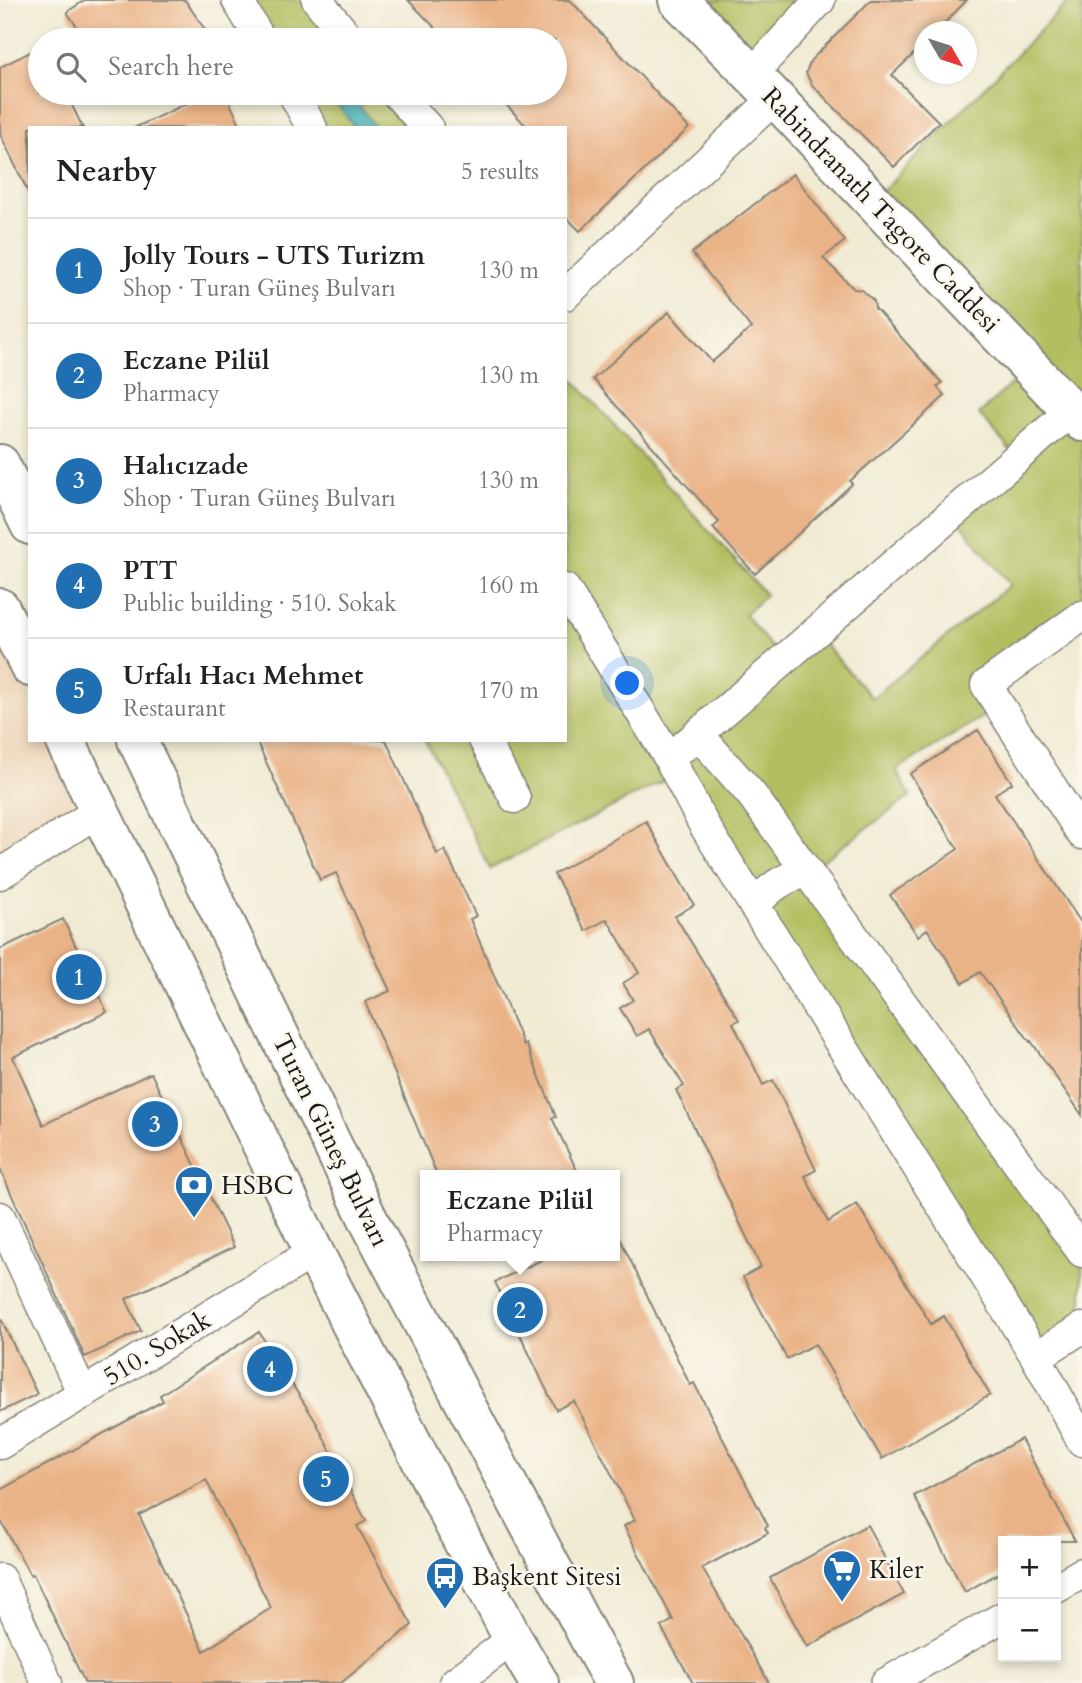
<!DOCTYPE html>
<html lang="en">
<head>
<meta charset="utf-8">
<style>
  body { margin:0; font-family:Cardo,serif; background:#f2f2f2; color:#222 }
  .controls { position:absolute; right:21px; bottom:21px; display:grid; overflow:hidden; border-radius:0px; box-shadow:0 4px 10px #0003 }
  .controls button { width:63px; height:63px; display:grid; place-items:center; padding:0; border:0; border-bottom:2px solid #e0e0e0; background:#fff; color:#222; font:35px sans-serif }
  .compass { position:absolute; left:914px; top:21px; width:63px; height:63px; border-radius:50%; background:#fff; box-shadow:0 4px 10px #0003; rotate:129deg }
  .you { position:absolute; left:628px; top:684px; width:24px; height:24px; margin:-18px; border:5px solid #fff; border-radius:50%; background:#1a73e8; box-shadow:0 0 0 10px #1a73e833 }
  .badge { display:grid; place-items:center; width:46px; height:46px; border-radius:50%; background:#1f6fb2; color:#fff; font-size:23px; font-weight:700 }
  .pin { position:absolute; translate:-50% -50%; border:4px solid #fff; box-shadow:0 2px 7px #0006 }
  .popup { position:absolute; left:420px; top:1170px; width:200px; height:91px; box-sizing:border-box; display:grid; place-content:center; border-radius:0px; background:#fff; filter:drop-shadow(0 2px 5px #0005); font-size:23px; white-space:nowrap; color:#767676 }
  .popup b { font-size:26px; color:#222 }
  .popup::after { content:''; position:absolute; left:50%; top:100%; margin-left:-14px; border:14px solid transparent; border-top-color:#fff }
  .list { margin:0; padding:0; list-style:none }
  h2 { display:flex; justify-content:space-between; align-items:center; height:91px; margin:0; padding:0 28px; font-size:30px }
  h2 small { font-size:23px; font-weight:400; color:#767676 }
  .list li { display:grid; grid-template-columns:46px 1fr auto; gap:21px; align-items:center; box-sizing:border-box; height:105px; padding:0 28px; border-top:2px solid #e0e0e0 }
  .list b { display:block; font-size:26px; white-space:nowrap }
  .list p { margin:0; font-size:23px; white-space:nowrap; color:#767676 }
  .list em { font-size:23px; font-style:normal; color:#767676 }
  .icon { flex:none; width:38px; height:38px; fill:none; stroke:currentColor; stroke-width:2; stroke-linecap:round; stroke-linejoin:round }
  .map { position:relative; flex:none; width:1082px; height:1683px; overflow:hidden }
  .search { position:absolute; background:#fff; box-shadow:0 4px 10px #0003; left:28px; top:28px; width:539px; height:77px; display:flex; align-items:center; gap:18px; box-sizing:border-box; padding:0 24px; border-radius:38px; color:#767676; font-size:26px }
  .panel { position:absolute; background:#fff; box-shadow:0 4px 10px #0003; left:28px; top:126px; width:539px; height:616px; border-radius:0px }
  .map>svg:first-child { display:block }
  .built { fill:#edd7bb }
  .green { fill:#b3be60; stroke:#686d3e; stroke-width:2 }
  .water { fill:#3aacb3; stroke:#2b6468; stroke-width:2 }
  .building { fill:#eab387; fill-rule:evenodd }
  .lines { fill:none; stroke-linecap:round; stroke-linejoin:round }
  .minor-casing { stroke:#868478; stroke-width:33 }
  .secondary-casing { stroke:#868478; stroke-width:42 }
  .primary-casing { stroke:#868478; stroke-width:42 }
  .minor { stroke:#fff; stroke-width:30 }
  .secondary { stroke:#fff; stroke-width:38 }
  .primary { stroke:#fff; stroke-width:38 }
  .labels { text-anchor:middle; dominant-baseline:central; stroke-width:5; stroke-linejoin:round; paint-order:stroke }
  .street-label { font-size:26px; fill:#1c1c1c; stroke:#fbf7ec }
  .poi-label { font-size:26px; fill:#1c1c1c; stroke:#fbf7ec; text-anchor:start }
</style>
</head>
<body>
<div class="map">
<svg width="1082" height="1683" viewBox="0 0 1082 1683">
  <rect width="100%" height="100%" fill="#fbf7ec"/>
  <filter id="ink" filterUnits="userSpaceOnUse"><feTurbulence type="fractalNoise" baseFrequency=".0143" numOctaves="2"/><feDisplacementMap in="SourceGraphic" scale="14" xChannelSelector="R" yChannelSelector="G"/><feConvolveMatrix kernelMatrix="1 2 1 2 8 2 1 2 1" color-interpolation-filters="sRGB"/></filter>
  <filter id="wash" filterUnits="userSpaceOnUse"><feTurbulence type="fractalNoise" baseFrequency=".00686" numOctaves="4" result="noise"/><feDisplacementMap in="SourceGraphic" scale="28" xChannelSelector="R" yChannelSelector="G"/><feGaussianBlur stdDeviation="1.57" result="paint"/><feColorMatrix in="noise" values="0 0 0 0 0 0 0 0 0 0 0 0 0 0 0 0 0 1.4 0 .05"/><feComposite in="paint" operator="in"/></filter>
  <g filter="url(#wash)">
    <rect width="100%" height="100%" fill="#f1ebd4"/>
    <!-- built -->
    <path class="built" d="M 0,608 L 30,667 L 30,740 L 65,740 L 99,811 L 0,874 Z"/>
    <!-- green -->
    <path class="green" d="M 251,0 L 300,0 L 344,40 L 270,40 Z
      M 677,0 L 820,0 L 751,75 Z
      M 1070,0 L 1082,0 L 1082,616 L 986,685 L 1000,706 L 896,770 L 911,796 L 807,872 L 1082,1252 L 1082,1328 L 1036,1357 L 677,774 L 490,869 L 425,740 L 565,740 L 565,370 L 766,595 L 745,614 L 782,661 L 815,633 L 872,698 L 1010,585 L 953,513 L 1017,458 L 979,414 L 1030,366 L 873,201 Z
      M 295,93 L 396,93 L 428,128 L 312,128 Z"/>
    <!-- water -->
    <path class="water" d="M 329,93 L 350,93 L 376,128 L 355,128 Z"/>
    <g id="blocks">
      <!-- building -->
      <path class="building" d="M 85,0 L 185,0 L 212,40 L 86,40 L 67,12 Z
        M 408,0 L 570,0 L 689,128 L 580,231 L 565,216 L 565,128 L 528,128 L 495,93 L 555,93 L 555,40 L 447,40 Z
        M 871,0 L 967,0 L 936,32 L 925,32 L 925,43 L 892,75 L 939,122 L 894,167 L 812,85 L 806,73 L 811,60 Z
        M 40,47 L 40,93 L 66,93 L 83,128 L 30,128 L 30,196 L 0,134 L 0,67 Z
        M 209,93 L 225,93 L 242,128 L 134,128 Z
        M 793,174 L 845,241 L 823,258 L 854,289 L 862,290 L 874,301 L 875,308 L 942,383 L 937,387 L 945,396 L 850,481 L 852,484 L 755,574 L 713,528 L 719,522 L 593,379 L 669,312 L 712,362 L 751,328 L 692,253 Z
        M 978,730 L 1012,783 L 995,794 L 1082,924 L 1082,1115 L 1031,1041 L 1030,1042 L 980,972 L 963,983 L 927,929 L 918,936 L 890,895 L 958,849 L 910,774 Z
        M 256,740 L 386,740 L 437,854 L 445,850 L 476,916 L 470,919 L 524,1046 L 526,1044 L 556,1117 L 552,1118 L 579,1175 L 437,1175 L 365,1002 L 390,991 L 336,873 L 320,880 Z
        M 646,821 L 694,905 L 675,916 L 739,1020 L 733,1023 L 763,1085 L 773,1080 L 816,1170 L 805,1176 L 828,1222 L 857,1204 L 931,1324 L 944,1316 L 990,1395 L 882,1459 L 815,1344 L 787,1359 L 743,1277 L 761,1267 L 676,1090 L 684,1086 L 649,1029 L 637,1036 L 620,1008 L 633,1000 L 623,983 L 639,973 L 607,919 L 586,931 L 554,874 Z
        M 63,919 L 107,1012 L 13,1057 L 43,1125 L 151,1073 L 234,1247 L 126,1299 L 141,1331 L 85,1357 L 0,1169 L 0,949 Z
        M 614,1226 L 690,1385 L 694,1383 L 768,1526 L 765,1528 L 768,1533 L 702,1568 L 769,1683 L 693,1683 L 661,1627 L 673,1620 L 624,1526 L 635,1520 L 574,1401 L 556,1410 L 495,1282 L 550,1256 L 614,1256 Z
        M 0,1317 L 37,1394 L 0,1412 Z
        M 259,1332 L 316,1422 L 366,1521 L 357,1526 L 412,1625 L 341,1683 L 85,1683 L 33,1574 L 30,1575 L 0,1519 L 0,1490 L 163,1401 L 160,1395 ZM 206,1480 L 271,1608 L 204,1651 L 139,1515 Z
        M 1021,1439 L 1075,1541 L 1003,1541 L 1003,1571 L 965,1592 L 914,1496 Z
        M 867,1525 L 904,1594 L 807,1647 L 770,1578 Z"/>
    </g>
  </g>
  <g filter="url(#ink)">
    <use href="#blocks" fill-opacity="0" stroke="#868478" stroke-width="2"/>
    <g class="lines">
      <!-- minor casing -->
      <g class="minor-casing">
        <path id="minor" d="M 237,0 L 261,40
          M 317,0 L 350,40
          M 752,74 L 820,0
          M 293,93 L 312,128
          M 396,93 L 428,128
          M 565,295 L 775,98
          M 565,589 L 669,758 L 704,825 L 1036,1357 L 1082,1441
          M 1082,616 L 986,685 L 1082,834
          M 698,734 L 751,794 L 1082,1252
          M 484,740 L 515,798
          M 683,747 L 1072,410
          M 0,874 L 99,811
          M 754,906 C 769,888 784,877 807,872
          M 0,1217 L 83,1394
          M 1036,1357 L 1082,1328
          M 0,1444 L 314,1252
          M 0,1579 L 47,1683
          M 1056,1588 L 1082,1573
          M 454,1683 L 513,1639
          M 886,1683 L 1003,1617"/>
      </g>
      <!-- secondary casing -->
      <g class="secondary-casing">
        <path id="secondary" d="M 678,0 L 775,98 L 1082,422"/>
      </g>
      <!-- primary casing -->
      <g class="primary-casing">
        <path id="primary" d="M 0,464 L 30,525
          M 0,608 L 30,667
          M 65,740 L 314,1252 L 513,1639 L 539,1683
          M 137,740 L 372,1227 L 591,1642 L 614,1683"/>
      </g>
      <!-- minor -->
      <use href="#minor" class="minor"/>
      <!-- secondary -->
      <use href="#secondary" class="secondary"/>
      <!-- primary -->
      <use href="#primary" class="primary"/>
    </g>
  </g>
  <!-- icons -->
  <defs>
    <g id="bank-pin" transform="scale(2.0125)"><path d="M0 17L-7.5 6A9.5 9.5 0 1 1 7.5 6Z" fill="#1f6fb2" stroke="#fbf7ec"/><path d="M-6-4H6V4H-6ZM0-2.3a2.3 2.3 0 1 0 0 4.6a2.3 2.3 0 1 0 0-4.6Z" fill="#fff"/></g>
    <g id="supermarket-pin" transform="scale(2.0125)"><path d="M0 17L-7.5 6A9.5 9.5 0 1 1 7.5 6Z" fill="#1f6fb2" stroke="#fbf7ec"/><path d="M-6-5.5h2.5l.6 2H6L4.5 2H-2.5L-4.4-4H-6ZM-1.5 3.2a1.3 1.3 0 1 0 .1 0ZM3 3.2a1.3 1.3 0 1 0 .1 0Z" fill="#fff"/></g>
    <g id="bus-pin" transform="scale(2.0125)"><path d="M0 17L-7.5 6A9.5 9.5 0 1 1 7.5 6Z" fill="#1f6fb2" stroke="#fbf7ec"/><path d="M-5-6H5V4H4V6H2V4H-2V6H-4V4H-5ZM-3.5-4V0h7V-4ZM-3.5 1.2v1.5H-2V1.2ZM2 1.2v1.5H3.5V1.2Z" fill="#fff"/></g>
  </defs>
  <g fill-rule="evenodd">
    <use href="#bank-pin" x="194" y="1185"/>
    <use href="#supermarket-pin" x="842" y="1569"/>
    <use href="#bus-pin" x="445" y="1576"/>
  </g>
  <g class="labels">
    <!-- street labels -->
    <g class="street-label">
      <text transform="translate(881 210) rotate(46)">Rabindranath Tagore Caddesi</text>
      <text transform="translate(331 1140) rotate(64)">Turan Güneş Bulvarı</text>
      <text transform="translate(157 1348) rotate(-31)">510. Sokak</text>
    </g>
    <!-- poi labels -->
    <g class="poi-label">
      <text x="221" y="1185">HSBC</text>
      <text x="869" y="1569">Kiler</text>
      <text x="472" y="1576">Başkent Sitesi</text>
    </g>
  </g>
</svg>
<div class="controls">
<button>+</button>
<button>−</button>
</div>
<svg class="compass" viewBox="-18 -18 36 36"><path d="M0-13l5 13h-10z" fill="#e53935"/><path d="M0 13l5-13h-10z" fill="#767676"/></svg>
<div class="you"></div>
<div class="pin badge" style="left:79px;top:977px">1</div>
<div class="pin badge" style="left:520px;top:1310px">2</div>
<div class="popup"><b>Eczane Pilül</b>Pharmacy</div>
<div class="pin badge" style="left:155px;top:1124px">3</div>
<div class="pin badge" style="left:270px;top:1369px">4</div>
<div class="pin badge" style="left:326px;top:1479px">5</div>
<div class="search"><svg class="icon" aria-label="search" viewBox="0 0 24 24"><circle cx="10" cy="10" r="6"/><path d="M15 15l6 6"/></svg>Search here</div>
<section class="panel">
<h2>Nearby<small>5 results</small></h2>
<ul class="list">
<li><span class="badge">1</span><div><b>Jolly Tours - UTS Turizm</b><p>Shop · Turan Güneş Bulvarı</p></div><em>130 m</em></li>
<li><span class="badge">2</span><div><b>Eczane Pilül</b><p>Pharmacy</p></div><em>130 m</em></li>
<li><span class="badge">3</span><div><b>Halıcızade</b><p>Shop · Turan Güneş Bulvarı</p></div><em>130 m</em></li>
<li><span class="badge">4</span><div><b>PTT</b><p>Public building · 510. Sokak</p></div><em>160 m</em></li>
<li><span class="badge">5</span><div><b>Urfalı Hacı Mehmet</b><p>Restaurant</p></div><em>170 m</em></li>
</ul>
</section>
</div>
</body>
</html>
